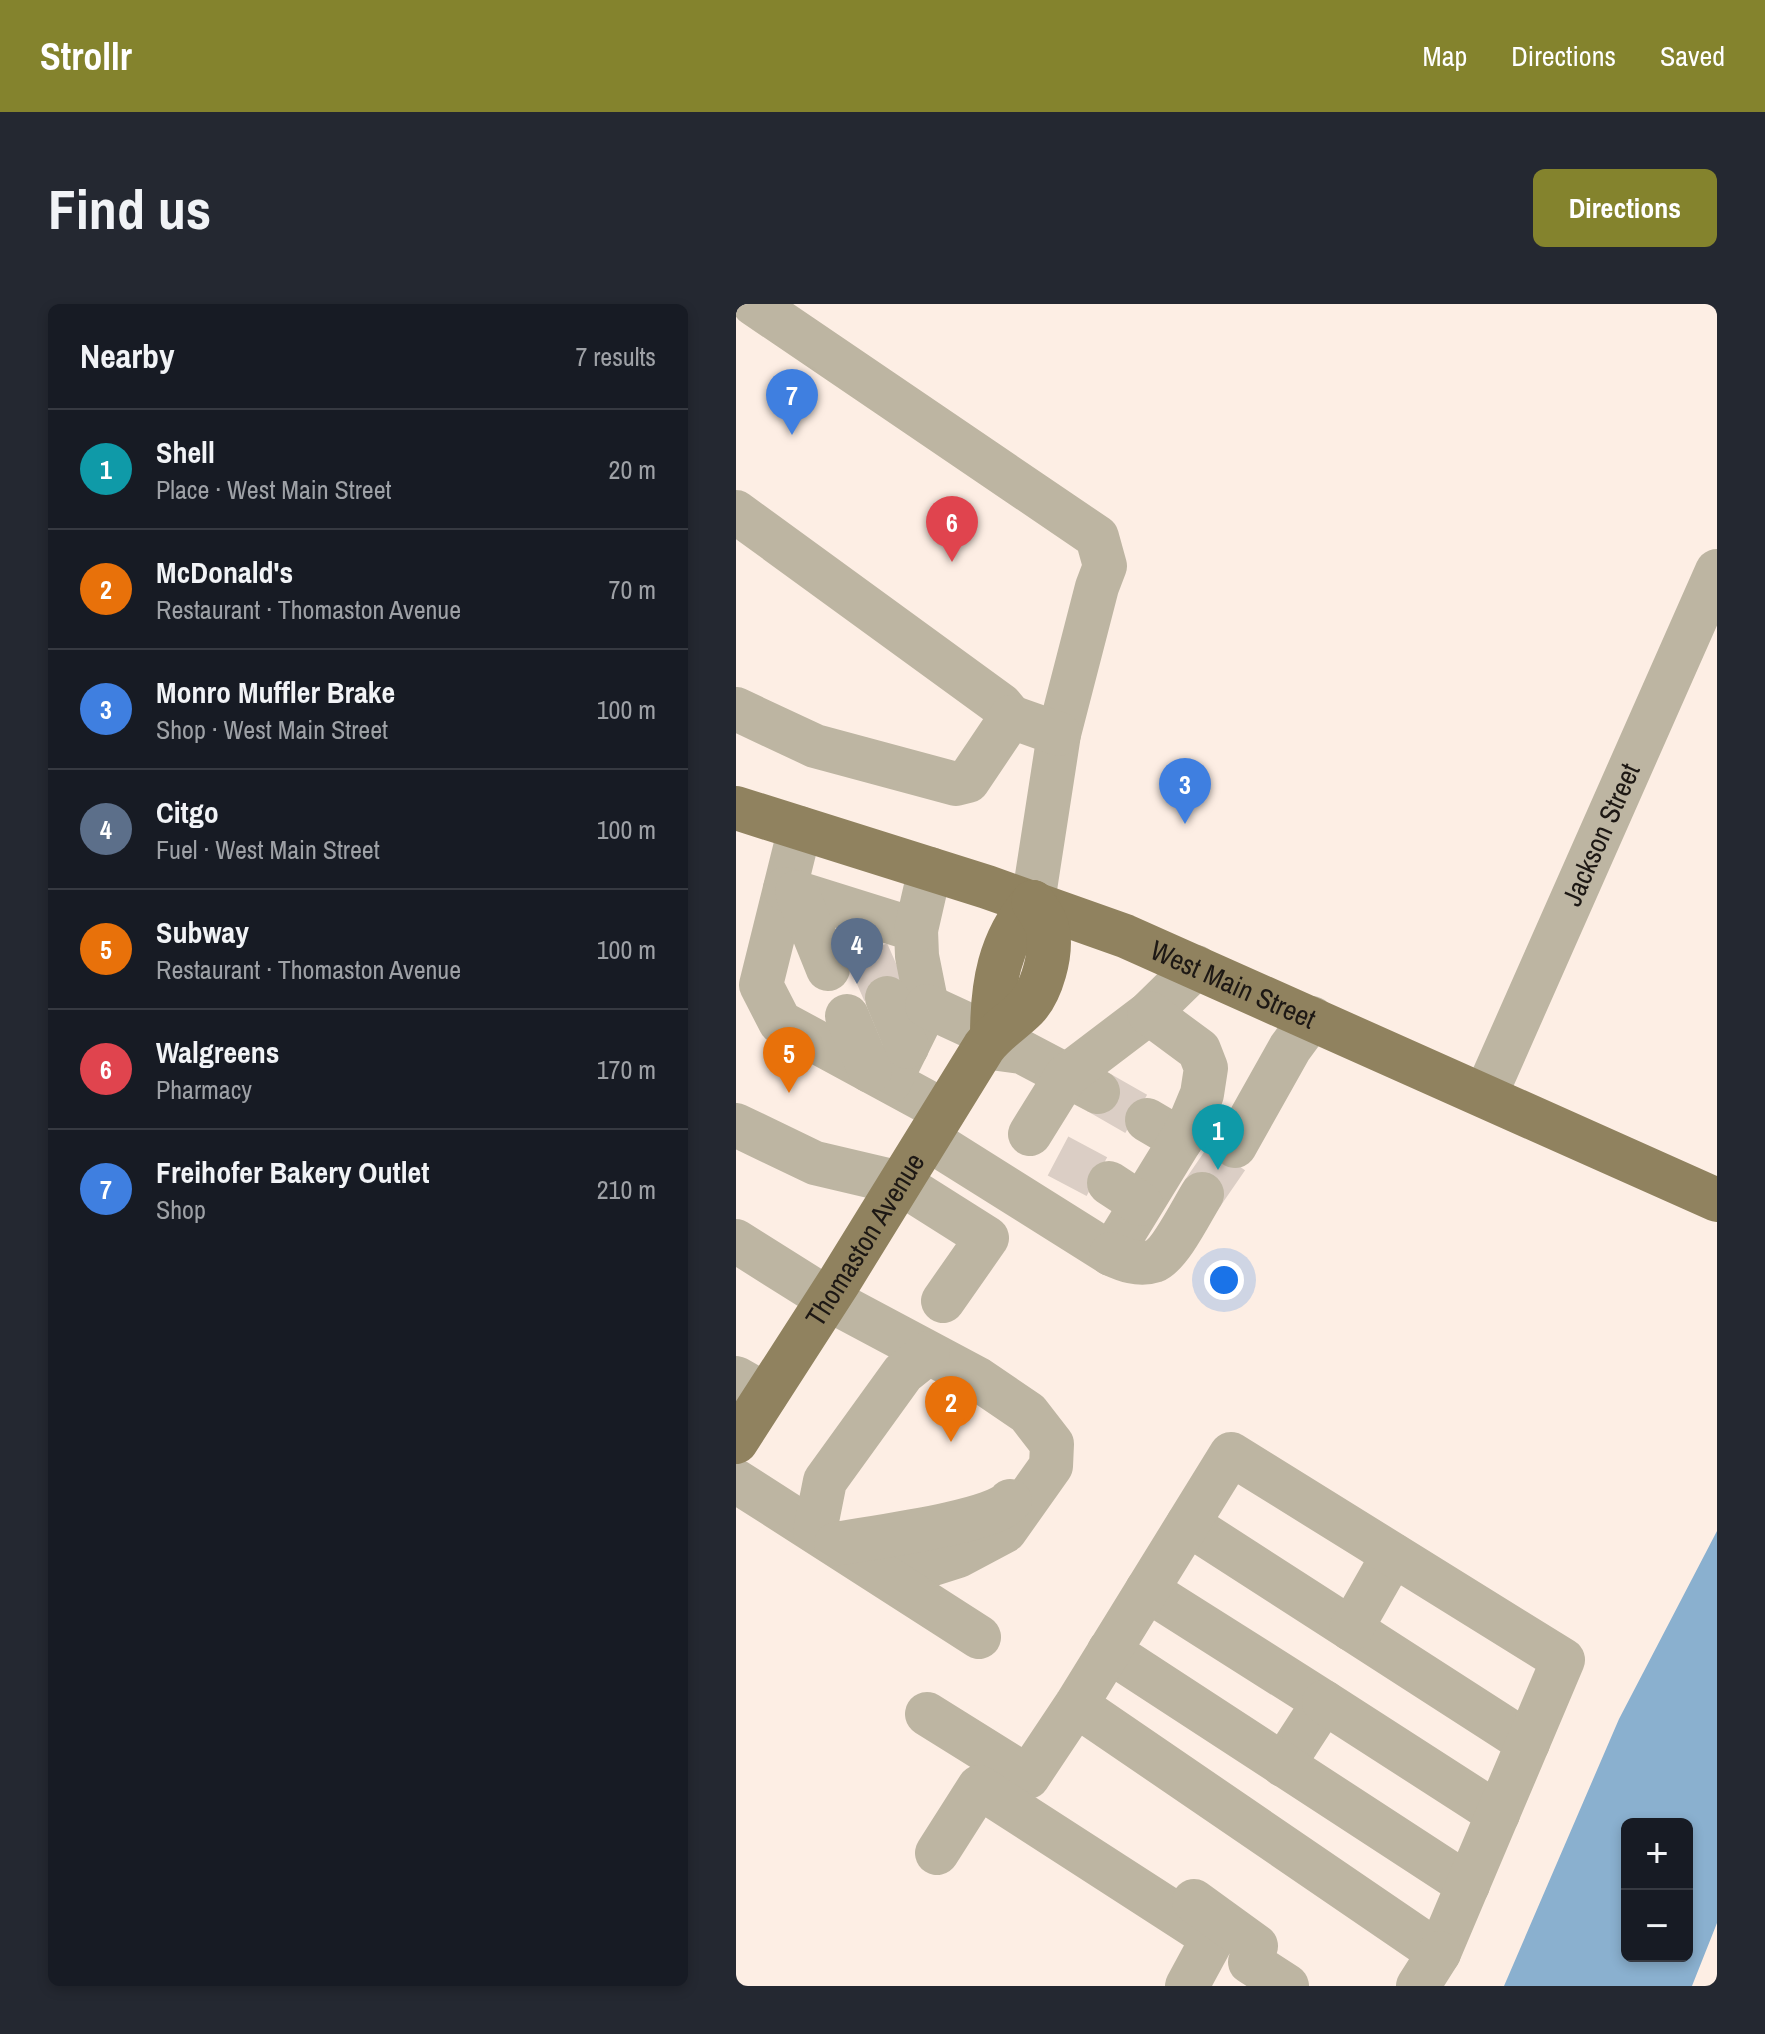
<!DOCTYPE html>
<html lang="en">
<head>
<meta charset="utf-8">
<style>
  body { margin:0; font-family:"Archivo Narrow",sans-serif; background:#242831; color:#f1f3f6 }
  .controls { position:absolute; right:24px; bottom:24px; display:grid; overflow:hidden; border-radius:12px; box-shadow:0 4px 12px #0003 }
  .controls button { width:72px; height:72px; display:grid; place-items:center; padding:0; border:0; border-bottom:2px solid #363941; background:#171b24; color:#f1f3f6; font:40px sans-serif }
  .you { position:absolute; left:488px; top:976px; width:28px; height:28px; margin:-20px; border:6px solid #fff; border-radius:50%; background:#1a73e8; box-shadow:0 0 0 12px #1a73e833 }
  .badge { display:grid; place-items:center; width:52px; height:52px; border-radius:50%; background:#84832d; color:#fff; font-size:26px; font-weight:700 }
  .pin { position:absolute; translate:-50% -66px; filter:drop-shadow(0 2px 4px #0008) }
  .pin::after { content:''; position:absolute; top:42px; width:28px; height:24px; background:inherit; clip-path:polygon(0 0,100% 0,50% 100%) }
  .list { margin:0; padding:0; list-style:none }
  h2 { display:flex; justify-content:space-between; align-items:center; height:104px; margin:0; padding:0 32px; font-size:34px }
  h2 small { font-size:26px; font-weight:400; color:#9ea1a6 }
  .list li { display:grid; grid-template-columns:52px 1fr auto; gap:24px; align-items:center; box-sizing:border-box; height:120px; padding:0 32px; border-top:2px solid #363941 }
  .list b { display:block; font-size:30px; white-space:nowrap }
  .list p { margin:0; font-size:26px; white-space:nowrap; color:#9ea1a6 }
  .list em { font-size:26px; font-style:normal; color:#9ea1a6 }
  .map { position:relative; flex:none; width:981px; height:1682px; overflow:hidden; border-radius:12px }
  header { display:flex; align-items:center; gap:48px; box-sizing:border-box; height:112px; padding:0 40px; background:#84832d; color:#fff }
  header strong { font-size:38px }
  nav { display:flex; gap:44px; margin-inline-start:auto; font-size:28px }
  .intro { display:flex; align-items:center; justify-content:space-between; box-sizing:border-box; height:192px; padding:0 48px }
  h1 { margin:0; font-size:56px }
  .button { padding:20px 36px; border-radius:12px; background:#84832d; color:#fff; font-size:28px; font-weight:700 }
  main { display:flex; gap:48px; padding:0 48px }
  aside { flex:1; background:#171b24; border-radius:12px; box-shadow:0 4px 12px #0003 }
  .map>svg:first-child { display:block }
  .water { fill:#8ab0cf; fill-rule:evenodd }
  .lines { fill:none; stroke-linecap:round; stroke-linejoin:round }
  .minor-tunnel { stroke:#dbcec5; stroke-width:44; stroke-dasharray:44 22; stroke-linecap:butt }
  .minor { stroke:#bdb5a2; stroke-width:44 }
  .major { stroke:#90825f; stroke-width:44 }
  .labels { text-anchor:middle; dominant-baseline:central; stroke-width:6; stroke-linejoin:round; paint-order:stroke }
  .street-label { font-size:28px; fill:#1d1814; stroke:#fdeee4 }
</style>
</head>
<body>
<header>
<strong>Strollr</strong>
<nav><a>Map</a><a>Directions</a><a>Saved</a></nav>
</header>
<div class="intro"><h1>Find us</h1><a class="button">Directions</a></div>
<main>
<aside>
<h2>Nearby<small>7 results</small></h2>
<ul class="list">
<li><span class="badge" style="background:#0f9aa8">1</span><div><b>Shell</b><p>Place · West Main Street</p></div><em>20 m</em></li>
<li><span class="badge" style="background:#e8710a">2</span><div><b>McDonald's</b><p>Restaurant · Thomaston Avenue</p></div><em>70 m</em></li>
<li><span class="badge" style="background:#3f7fe0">3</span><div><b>Monro Muffler Brake</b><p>Shop · West Main Street</p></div><em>100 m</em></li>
<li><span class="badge" style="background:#5c6f8a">4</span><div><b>Citgo</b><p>Fuel · West Main Street</p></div><em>100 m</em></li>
<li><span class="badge" style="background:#e8710a">5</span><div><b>Subway</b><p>Restaurant · Thomaston Avenue</p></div><em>100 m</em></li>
<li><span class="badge" style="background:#e0444e">6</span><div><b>Walgreens</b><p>Pharmacy</p></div><em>170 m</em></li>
<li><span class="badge" style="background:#3f7fe0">7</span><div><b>Freihofer Bakery Outlet</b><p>Shop</p></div><em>210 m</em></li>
</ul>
</aside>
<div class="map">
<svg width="981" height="1682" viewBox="0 0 981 1682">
  <rect width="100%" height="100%" fill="#fdeee4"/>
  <!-- water -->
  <path class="water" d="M 981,1227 L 981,1619 L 956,1682 L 768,1682 L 883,1415 ZM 891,1520 L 951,1520 L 951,1652 L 891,1652 Z"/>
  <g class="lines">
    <!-- minor-tunnel -->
    <path class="minor-tunnel" d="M 131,648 L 151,694
      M 362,788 L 411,816
      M 322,852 L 373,879
      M 466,890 L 499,842"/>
    <!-- minor -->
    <g class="minor">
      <path d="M 18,0 L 361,233 L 369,262 L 361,283 L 323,430 L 297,598"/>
      <path d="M 0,208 L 265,401 L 275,413"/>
      <path d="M 0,405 L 79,442 L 220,480 L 232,477 L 275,413 L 323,430"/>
      <path d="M 64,524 L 25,681 L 44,718 L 208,807"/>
      <path d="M 49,585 L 180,626 L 181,652 L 191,702 L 154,777"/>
      <path d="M 61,588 L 92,665"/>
      <path d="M 180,626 L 194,565"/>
      <path d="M 151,694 L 171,743"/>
      <path d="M 191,702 L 256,732"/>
      <path d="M 111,712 L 134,767"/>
      <path d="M 248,743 L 286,748 L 362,788"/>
      <path id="s1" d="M 749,792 L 981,267"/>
      <path d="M 411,816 L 445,836"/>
      <path d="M 0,821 L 79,859 L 164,879 L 251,934 L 207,997"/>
      <path d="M 294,830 L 330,772 L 413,709 L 460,663"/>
      <path d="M 192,835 L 375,950 L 451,826 L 466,790 L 470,764 L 463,746 L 413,709"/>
      <path d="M 499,842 L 554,744 L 576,714"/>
      <path d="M 373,879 L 405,900"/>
      <path d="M 0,937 L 92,995 L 242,1075 L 292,1109 L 316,1140 L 315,1162 L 269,1227 L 222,1252 L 153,1274"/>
      <path d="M 375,950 C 388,956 403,962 418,957 C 434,951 456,906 466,890"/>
      <path d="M 0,1074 L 30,1091"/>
      <path d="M 0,1177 L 243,1333"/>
      <path d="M 452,1220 L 792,1439"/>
      <path d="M 79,1227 L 89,1177 L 167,1069 L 192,1049"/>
      <path d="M 100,1240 C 132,1234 258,1218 274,1197"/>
      <path d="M 411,1286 L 588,1398 L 547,1461"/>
      <path d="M 615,1325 L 657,1251"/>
      <path d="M 373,1347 L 732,1581"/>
      <path d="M 588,1398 L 762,1510"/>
      <path d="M 191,1410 L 292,1473 L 340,1401 L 495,1150 L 827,1356 L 703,1649 L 340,1401"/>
      <path d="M 201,1549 L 243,1483 L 477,1634 L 451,1682"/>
      <path d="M 458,1597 L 520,1642 L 514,1658 L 551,1682"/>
      <path d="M 682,1682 L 703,1649"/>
    </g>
    <!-- major -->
    <g class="major">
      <path id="s2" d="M 0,504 L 251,583 L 389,632 L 981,896"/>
      <path d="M 256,732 C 256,681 263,637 297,598"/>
      <path id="s3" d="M 0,1138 L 103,978 L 248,743 C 260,727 276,718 290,704 C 306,687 316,650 312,627 C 310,616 303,607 297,598"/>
    </g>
  </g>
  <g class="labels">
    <!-- street labels -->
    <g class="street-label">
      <text stroke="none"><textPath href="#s1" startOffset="286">Jackson Street</textPath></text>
      <text stroke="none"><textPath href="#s2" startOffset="528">West Main Street</textPath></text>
      <text stroke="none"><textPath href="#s3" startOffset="240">Thomaston Avenue</textPath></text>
    </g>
  </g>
</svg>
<div class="controls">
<button>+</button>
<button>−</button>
</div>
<div class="you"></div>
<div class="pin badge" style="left:482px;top:866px;background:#0f9aa8">1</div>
<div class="pin badge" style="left:215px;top:1138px;background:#e8710a">2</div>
<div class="pin badge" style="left:449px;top:520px;background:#3f7fe0">3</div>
<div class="pin badge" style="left:121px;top:680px;background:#5c6f8a">4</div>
<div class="pin badge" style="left:53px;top:789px;background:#e8710a">5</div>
<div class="pin badge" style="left:216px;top:258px;background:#e0444e">6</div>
<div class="pin badge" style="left:56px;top:131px;background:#3f7fe0">7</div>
</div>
</main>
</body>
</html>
